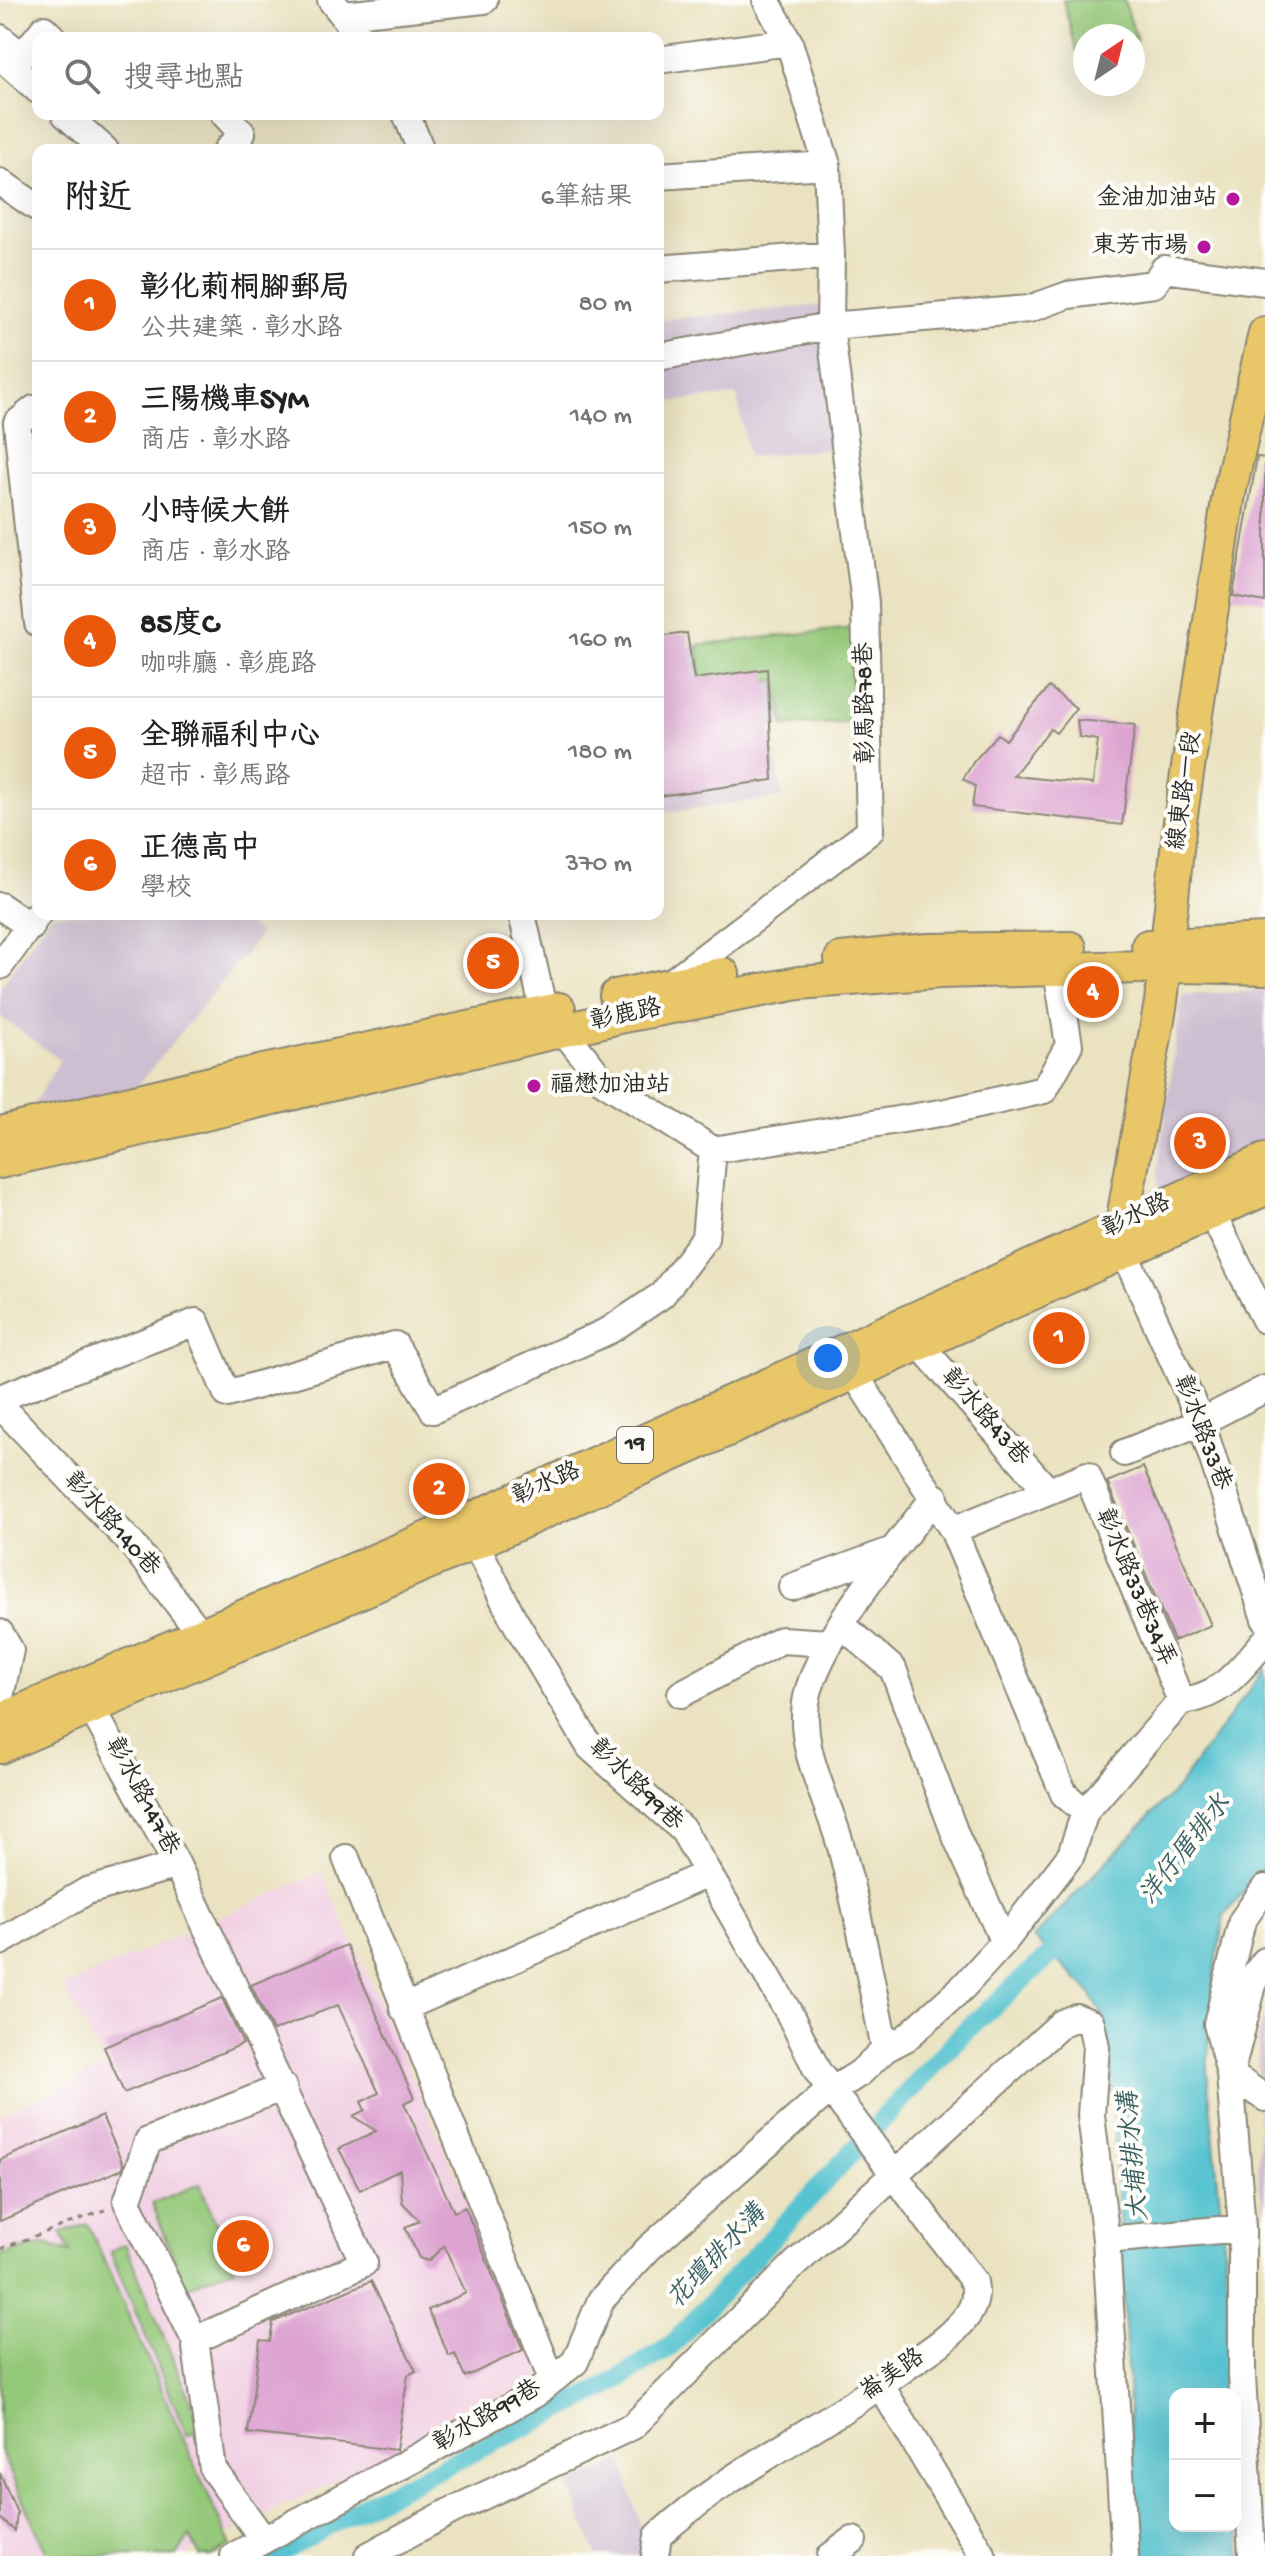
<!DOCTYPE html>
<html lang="zh-TW">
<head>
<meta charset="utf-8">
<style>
  body { margin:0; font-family:"Gochi Hand","LXGW WenKai TC",sans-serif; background:#f2f2f2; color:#222 }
  .controls { position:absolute; right:24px; bottom:24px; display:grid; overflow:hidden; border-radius:16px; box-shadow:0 8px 32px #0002 }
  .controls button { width:72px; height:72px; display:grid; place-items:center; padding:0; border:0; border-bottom:2px solid #e0e0e0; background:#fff; color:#222; font:40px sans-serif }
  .compass { position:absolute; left:1073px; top:24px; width:72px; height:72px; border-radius:50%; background:#fff; box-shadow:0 8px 32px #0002; rotate:35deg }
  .you { position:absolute; left:828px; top:1358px; width:28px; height:28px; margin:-20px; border:6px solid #fff; border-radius:50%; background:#1a73e8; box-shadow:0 0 0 12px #1a73e833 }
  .badge { display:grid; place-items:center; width:52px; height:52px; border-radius:50%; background:#ea580c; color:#fff; font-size:26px; font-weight:700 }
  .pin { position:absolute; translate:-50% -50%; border:4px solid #fff; box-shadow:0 2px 8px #0006 }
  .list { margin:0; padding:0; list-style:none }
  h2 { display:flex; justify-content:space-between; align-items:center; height:104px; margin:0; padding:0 32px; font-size:34px }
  h2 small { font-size:26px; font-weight:400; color:#767676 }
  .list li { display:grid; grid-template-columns:52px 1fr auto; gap:24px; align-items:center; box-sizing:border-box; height:112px; padding:0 32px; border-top:2px solid #e0e0e0 }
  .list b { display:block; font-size:30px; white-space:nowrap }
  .list p { margin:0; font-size:26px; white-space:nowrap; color:#767676 }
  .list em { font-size:26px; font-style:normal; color:#767676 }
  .icon { flex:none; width:44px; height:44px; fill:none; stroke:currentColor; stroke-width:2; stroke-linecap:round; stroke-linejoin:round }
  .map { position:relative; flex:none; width:1265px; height:2556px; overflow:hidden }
  .search { position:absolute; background:#fff; box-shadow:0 8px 32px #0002; left:32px; top:32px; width:632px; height:88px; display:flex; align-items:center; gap:20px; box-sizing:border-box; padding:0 28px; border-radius:16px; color:#767676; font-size:30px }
  .panel { position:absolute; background:#fff; box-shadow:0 8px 32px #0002; left:32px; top:144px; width:632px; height:776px; border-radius:16px }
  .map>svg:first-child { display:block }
  .built { fill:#f1d0e3 }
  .industrial { fill:#cebed1 }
  .green { fill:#94c879; stroke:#607a52; stroke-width:2 }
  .water { fill:#56c3d0; stroke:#40777e; stroke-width:2 }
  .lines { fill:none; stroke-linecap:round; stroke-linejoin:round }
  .canal { stroke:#56c3d0; stroke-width:20 }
  .building { fill:#dda3d1 }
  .minor-casing { stroke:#8a8676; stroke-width:30 }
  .major-casing { stroke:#8a8676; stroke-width:36 }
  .path { stroke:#8a8676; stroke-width:3; stroke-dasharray:6 6; stroke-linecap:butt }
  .minor { stroke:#fff; stroke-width:26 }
  .major { stroke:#e9c769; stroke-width:32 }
  .poi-dot { fill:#b5179e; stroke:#fdfcf7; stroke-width:3 }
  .labels { text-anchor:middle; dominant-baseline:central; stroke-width:8; stroke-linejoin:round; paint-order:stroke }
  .shield { fill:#fdfcf7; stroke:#6a6a68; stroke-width:2 }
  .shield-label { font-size:22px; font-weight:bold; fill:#2b2b2b }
  .poi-label { font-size:24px; fill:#2b2b2b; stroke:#fdfcf7; text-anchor:end }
  .street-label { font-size:24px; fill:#2b2b2b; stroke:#fdfcf7 }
  .water-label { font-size:26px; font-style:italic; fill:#3a6065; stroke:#fdfcf7 }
</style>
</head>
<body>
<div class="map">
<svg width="1265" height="2556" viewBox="0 0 1265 2556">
  <rect width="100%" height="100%" fill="#fdfcf7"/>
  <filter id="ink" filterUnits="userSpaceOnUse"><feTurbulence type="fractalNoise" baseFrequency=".0125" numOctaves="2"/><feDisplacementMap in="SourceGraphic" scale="16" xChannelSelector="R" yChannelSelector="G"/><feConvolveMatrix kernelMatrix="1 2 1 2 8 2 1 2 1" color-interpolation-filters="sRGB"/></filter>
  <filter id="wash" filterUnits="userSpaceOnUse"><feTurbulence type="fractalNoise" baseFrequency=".006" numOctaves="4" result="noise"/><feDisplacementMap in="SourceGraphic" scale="32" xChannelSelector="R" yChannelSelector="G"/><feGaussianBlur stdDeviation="1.8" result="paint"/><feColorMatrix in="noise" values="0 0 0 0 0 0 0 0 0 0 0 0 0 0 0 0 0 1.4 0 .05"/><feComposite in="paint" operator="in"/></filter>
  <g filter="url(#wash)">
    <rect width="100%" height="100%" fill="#eae2c0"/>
    <!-- built -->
    <path class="built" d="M 322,1872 L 545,2377 L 183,2556 L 0,2556 L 0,2115 L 106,2067 L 63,1987 Z"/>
    <!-- industrial -->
    <path class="industrial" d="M 836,304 L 847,447 L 748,457 L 737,395 L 658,403 L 658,320 Z
      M 698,645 L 701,690 L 776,680 L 785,726 L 771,727 L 782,797 L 658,813 L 658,650 Z
      M 52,914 L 254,914 L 248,923 L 260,935 L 130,1095 L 25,1118 L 60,1060 L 0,1016 L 0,987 Z
      M 1265,991 L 1265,1157 L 1167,1193 L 1159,1186 L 1158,1170 L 1182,995 Z
      M 1265,2014 L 1265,2216 L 1259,2182 L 1258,2035 Z
      M 621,2460 L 650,2556 L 598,2556 L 568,2485 Z"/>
    <!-- green -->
    <path class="green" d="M 1063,0 L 1124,0 L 1137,40 L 1133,41 L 1133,36 L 1085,36 L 1085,51 L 1077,53 Z
      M 861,627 L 868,721 L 785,726 L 776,680 L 701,690 L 698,645 Z
      M 200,2184 L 234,2268 L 186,2287 L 152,2203 Z
      M 88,2224 L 231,2546 L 211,2556 L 200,2556 L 190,2536 L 177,2556 L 48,2556 L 0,2450 L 0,2255 L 45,2244 L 70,2252 L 61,2232 Z
      M 125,2244 L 202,2429 L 187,2435 L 110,2251 Z"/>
    <!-- water -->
    <path class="water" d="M 1265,1668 L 1265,1865 L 1224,1915 L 1215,1971 L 1207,2070 L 1228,2287 L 1233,2394 L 1175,2394 L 1175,2526 L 1235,2526 L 1235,2432 L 1241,2556 L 1137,2556 L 1111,2066 L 1103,2015 L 1087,1989 L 1033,1938 L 1176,1789 Z"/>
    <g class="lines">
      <!-- canal -->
      <path class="canal" d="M 274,2556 L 367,2504 L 604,2388 L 671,2346 L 964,2032 L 1050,1955 L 1075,1944"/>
    </g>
    <g id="blocks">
      <!-- building -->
      <path class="building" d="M 1257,457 L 1265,458 L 1265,602 L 1233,596 Z
        M 687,633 L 694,679 L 767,669 L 773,780 L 658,796 L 658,637 Z
        M 1049,687 L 1076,708 L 1056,733 L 1050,729 L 1013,776 L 1093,784 L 1098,740 L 1079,737 L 1077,720 L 1135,725 L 1122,825 L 972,807 L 975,786 L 963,779 L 974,761 L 998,734 L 1006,740 Z
        M 1143,1467 L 1211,1625 L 1174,1641 L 1107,1482 Z
        M 346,1945 L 414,2098 L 404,2103 L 454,2212 L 465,2207 L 523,2350 L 465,2377 L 455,2354 L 449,2356 L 428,2310 L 466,2293 L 444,2246 L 428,2261 L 419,2258 L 405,2227 L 420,2221 L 402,2202 L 400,2170 L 360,2190 L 339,2149 L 376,2131 L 353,2116 L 365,2110 L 361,2102 L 379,2093 L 338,2005 L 273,2031 L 251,1985 Z
        M 222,1998 L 243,2044 L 124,2093 L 104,2047 Z
        M 102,2116 L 123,2164 L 122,2169 L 0,2221 L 0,2160 Z
        M 371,2281 L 416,2371 L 408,2375 L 396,2450 L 248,2433 L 260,2340 L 270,2341 L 273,2322 Z
        M 0,2473 L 17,2513 L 15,2531 L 0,2518 Z"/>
    </g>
  </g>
  <g filter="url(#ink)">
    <use href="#blocks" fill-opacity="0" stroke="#8a8676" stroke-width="2"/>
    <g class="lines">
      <!-- minor casing -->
      <g class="minor-casing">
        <path id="minor" d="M 331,0 L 361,38
          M 344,15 L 484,0
          M 0,38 L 22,56 L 44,29 L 53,38
          M 0,56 L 38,90
          M 658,60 L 789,42
          M 65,114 L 105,150
          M 224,114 L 242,133 L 227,150
          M 406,114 L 421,150
          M 658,176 L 827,165
          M 0,182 L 38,208
          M 658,269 L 831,255
          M 658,357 L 830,326 L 1029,309 L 1068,295 L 1154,284 L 1164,269 L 1265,282
          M 38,412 L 34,409 L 17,423 L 38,623
          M 0,906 L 31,927
          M 522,914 L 544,1012 L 563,1030 L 603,1081 L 713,1150 L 946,1112 L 1044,1090 L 1069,1045 L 1057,970
          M 0,966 L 38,914
          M 670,983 L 870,831 L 865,603 L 830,326 L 831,255 L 827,165 L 789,42 L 766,0
          M 1212,1213 L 1265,1320
          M 1124,1252 L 1201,1422 L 1265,1619
          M 920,1345 L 1048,1491
          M 845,1359 L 953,1530 L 1064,1794 L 1085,1812
          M 0,1398 L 196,1322 L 227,1394 L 395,1345 L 433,1410 L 610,1330 L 662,1295 L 705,1238 L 713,1150
          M 0,1405 L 132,1544 L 201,1634 L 208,1652
          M 1124,1453 L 1201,1422 L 1265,1389
          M 466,1525 L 513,1618 L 590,1747 L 683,1830 L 789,2013 L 818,2072 L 974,2282 C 977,2298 974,2308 963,2321 C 948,2340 926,2353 906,2367 C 826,2427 732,2468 658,2536 L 655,2556
          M 953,1530 L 1087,1475 L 1181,1701
          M 792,1587 L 893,1550
          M 843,1626 L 893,1669 L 957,1839 L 1004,1942
          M 0,1633 L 10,1650 L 0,1697
          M 681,1694 L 781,1640 L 830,1643
          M 346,1858 L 552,2380
          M 177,1865 L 364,2263 L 195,2340
          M 0,1942 L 87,1891 L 177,1865 L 83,1692
          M 403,2008 L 707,1874
          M 885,2049 C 871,1982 859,1914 841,1847 C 828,1797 793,1743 809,1689 C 827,1630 895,1547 935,1497
          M 1231,2071 L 1256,1973 L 1265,1961
          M 1230,2074 L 1265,2098
          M 1106,2240 L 1242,2228
          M 881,2386 L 983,2556
          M 263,2539 L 213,2469 L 195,2340 L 127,2202 L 148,2141 L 283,2087
          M 234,2556 L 535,2394 L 575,2362 L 601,2300 L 649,2248 L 820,2098 L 860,2073 L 885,2049 L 906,2038 L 963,1987 L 1004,1942 L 1071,1855 L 1085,1812 L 1181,1701 C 1222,1697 1239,1670 1265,1641
          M 368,2556 L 451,2511 L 633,2426 L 795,2264 L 1062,2023 L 1076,2017 L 1091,2023 L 1096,2047 L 1091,2115 L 1106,2240 L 1125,2556
          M 831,2556 L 853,2540
          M 1252,2556 L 1242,2376 L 1242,2228 L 1230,2074 L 1217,2024 L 1242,1921 L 1265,1888"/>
      </g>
      <!-- major casing -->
      <g class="major-casing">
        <path id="major" d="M 1148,946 L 1265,940
          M 841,959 L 928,950 L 1070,948
          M 616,996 L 723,974
          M 0,1133 L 244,1075 L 559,1009
          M 0,1162 L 624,1016 L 799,983 L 939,972 L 1186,966 L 1265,968
          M 1123,1240 L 1122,1224 L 1161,1002 L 1180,821 L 1229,494 L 1265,333
          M 0,1720 L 465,1522 L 1265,1160
          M 0,1747 L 502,1531 L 1265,1189"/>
      </g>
      <!-- path -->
      <path class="path" d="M 0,2249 L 105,2210"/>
      <!-- minor -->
      <use href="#minor" class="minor"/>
      <!-- major -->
      <use href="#major" class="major"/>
    </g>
  </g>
  <!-- markers -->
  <g class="poi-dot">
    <circle cx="1233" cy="199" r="8"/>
    <circle cx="1204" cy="247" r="8"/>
    <circle cx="534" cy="1086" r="8"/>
  </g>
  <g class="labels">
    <!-- shield labels -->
    <rect class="shield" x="617" y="1427" width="36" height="36" rx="6"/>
    <g class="shield-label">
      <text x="635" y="1445">19</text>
    </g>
    <!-- poi labels -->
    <g class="poi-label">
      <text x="1217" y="199">金油加油站</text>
      <text x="1188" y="247">東芳市場</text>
      <text x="550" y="1086" text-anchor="start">福懋加油站</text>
    </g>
    <!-- street labels -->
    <g class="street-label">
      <text transform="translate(867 703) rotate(-91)">彰馬路78巷</text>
      <text transform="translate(1186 791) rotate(-82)">線東路一段</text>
      <text transform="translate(626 1016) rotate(-12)">彰鹿路</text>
      <text transform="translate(1137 1217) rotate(-25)">彰水路</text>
      <text transform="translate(984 1418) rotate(49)">彰水路43巷</text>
      <text transform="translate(1201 1433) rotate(69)">彰水路33巷</text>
      <text transform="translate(547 1485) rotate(-24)">彰水路</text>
      <text transform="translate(111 1525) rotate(48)">彰水路140巷</text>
      <text transform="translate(1134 1588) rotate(67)">彰水路33巷34弄</text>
      <text transform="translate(635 1786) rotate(44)">彰水路99巷</text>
      <text transform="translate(141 1797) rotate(62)">彰水路147巷</text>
      <text transform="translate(893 2376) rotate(-35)">崙美路</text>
      <text transform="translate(488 2417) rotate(-30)">彰水路99巷</text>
    </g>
    <!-- water labels -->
    <g class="water-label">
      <text transform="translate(1187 1851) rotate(-52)">洋仔厝排水</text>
      <text transform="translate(1136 2156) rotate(-95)">大埔排水溝</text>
      <text transform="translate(718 2258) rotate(-47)">花壇排水溝</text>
    </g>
  </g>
</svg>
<div class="controls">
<button>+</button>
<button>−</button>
</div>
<svg class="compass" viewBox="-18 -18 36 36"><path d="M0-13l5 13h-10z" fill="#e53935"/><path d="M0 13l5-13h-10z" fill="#767676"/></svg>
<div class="you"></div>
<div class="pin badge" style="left:1059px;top:1338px">1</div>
<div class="pin badge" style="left:439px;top:1489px">2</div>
<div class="pin badge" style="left:1200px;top:1143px">3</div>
<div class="pin badge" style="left:1093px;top:992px">4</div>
<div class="pin badge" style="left:493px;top:963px">5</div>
<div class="pin badge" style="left:243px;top:2246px">6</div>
<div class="search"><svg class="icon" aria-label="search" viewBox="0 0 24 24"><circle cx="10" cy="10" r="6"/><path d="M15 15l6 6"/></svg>搜尋地點</div>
<section class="panel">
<h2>附近<small>6筆結果</small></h2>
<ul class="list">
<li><span class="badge">1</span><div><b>彰化莿桐腳郵局</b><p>公共建築 · 彰水路</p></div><em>80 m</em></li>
<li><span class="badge">2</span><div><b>三陽機車SYM</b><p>商店 · 彰水路</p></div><em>140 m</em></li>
<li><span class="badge">3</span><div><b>小時候大餅</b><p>商店 · 彰水路</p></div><em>150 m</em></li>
<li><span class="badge">4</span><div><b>85度C</b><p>咖啡廳 · 彰鹿路</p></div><em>160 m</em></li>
<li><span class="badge">5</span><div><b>全聯福利中心</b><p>超市 · 彰馬路</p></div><em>180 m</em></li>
<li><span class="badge">6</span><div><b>正德高中</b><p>學校</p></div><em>370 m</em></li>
</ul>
</section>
</div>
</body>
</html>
